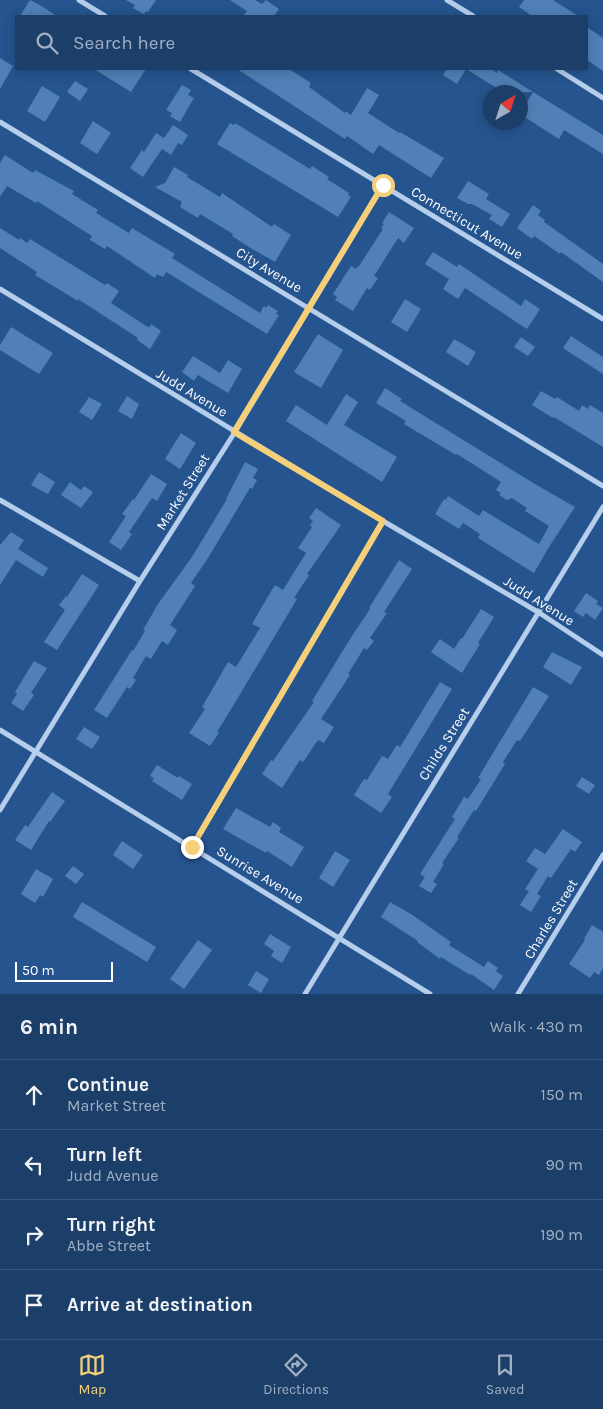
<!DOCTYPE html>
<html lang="en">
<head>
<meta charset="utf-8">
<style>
  body { margin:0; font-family:Karla,sans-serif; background:#254670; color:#f1f3f6 }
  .compass { position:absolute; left:483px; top:85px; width:45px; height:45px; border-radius:50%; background:#1c3f6a; box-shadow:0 2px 12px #0003; rotate:39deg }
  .scale { position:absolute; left:15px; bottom:12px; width:98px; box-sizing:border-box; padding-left:5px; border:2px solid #fff; border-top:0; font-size:14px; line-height:18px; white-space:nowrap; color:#fff; -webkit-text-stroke:4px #25548e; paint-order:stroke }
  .stop { position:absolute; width:15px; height:15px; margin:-11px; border:4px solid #f5d079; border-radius:50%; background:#fff }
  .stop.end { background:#f5d079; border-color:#fff; box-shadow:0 1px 5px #0008 }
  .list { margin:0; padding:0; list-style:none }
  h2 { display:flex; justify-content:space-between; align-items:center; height:65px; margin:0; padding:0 20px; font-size:21px }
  h2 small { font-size:16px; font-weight:400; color:#a0afc1 }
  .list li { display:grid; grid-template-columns:32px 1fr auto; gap:15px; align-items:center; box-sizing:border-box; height:70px; padding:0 20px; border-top:1px solid #3a587e }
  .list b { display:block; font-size:19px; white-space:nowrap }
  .list p { margin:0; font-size:16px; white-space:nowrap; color:#a0afc1 }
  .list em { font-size:16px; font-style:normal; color:#a0afc1 }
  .icon { flex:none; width:28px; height:28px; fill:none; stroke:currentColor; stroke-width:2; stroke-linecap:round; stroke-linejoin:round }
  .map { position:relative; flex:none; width:603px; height:994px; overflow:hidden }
  .search { position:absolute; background:#1c3f6a; box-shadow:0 2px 12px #0003; left:15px; right:15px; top:15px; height:55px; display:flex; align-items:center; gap:12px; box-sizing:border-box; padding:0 18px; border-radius:0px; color:#a0afc1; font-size:19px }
  .sheet { height:345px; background:#1c3f6a }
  nav { display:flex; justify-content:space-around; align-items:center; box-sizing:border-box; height:70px; border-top:1px solid #3a587e; background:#1c3f6a; font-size:14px; color:#a0afc1 }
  nav a { display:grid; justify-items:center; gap:2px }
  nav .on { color:#f5d079 }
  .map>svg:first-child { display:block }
  .building { fill:#5180b7 }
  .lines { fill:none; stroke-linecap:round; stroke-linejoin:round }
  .minor { stroke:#b5ceeb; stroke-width:5 }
  .route { stroke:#f5d079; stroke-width:6 }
  .labels { text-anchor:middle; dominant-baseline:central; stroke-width:4; stroke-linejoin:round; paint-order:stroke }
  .street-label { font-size:14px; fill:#fff; stroke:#25548e }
</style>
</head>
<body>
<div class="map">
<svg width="603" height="994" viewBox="0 0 603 994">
  <rect width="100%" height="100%" fill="#25548e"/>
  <!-- building -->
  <path class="building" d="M 30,0 L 45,8 L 56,16 L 20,16 Z
    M 126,0 L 156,0 L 148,12 L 146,11 L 144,14 L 133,8 L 135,5 Z
    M 230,0 L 255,0 L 262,4 L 266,0 L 279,9 L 274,16 L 243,16 L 247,11 Z
    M 524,0 L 553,0 L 578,16 L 532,16 L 519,7 Z
    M 587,27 L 603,38 L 603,71 L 587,60 Z
    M 0,58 L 13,66 L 0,89 Z
    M 94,69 L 146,69 L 131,92 Z
    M 237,69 L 289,69 L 311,83 L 309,87 L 345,113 L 346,111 L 351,115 L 367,88 L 379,95 L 368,113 L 399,133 L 400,132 L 444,158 L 431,178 L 379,145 L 373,154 L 347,136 L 345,139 Z
    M 447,69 L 466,69 L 457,84 L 443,75 Z
    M 466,69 L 491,69 L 497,73 L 498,70 L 533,92 L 503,92 Z
    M 75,81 L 88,89 L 80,101 L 67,92 Z
    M 182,85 L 191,90 L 188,95 L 194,98 L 180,122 L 170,116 L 172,113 L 166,110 Z
    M 42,86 L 60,97 L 45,122 L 27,111 Z
    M 533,92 L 603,135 L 603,154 L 564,130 L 559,139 L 520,114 Z
    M 93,121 L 111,133 L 97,154 L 80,143 Z
    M 230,123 L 234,125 L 235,123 L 310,169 L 312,166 L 329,177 L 327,179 L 349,193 L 348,195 L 351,197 L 338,217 L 217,144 Z
    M 173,125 L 188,135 L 182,145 L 178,143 L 171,155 L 162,149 L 143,177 L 130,168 L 142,150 L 144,152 L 156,133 L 164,138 Z
    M 5,155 L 33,173 L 35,170 L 74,191 L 72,194 L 98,210 L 96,213 L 129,233 L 132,228 L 175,254 L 172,258 L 260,313 L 264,306 L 266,308 L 268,305 L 278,311 L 276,314 L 279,315 L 267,334 L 166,272 L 163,277 L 157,274 L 155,278 L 107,246 L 105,249 L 90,240 L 92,236 L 37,201 L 36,203 L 7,186 L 0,197 L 0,163 Z
    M 174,167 L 188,175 L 187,177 L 220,197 L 222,193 L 272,227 L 274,224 L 291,235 L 275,262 L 249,247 L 232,236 L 233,234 L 200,214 L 198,218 L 180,207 L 182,202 L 155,187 L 165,183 Z
    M 468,181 L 489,194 L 486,199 L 510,214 L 502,227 L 489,219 L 492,215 L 472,204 L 468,204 L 457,198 Z
    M 533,205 L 541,211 L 538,215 L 545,220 L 544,222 L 603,264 L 603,282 L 561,252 L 560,254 L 534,236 L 532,239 L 517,228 Z
    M 389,212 L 414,228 L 404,243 L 398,238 L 374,276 L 378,278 L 370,290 L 367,288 L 353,311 L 335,300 L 337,297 L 333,294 L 351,266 L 356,269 L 358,266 L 359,266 L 383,229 L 381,228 L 384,224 L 382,223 Z
    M 0,228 L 19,240 L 20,238 L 27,243 L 30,239 L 105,285 L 107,283 L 119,291 L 111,303 L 146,326 L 150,327 L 151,324 L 161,331 L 150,349 L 137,340 L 138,338 L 78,299 L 78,301 L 35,275 L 37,272 L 0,248 Z
    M 433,252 L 457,267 L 459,264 L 521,306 L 525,299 L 540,309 L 527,329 L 465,288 L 458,299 L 443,289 L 449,279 L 425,264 Z
    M 405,299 L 421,309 L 407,332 L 391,322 Z
    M 11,327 L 53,353 L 39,374 L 0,350 L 0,345 Z
    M 318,334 L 343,350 L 321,388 L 294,372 Z
    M 571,336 L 603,357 L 603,374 L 563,348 Z
    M 521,337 L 535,347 L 528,356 L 514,347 Z
    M 454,339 L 476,352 L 468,366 L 446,352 Z
    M 193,356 L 220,373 L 228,360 L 242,369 L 228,393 L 198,375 L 194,381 L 182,372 Z
    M 385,388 L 402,399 L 400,401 L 535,484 L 575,507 L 549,547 L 534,573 L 478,538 L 480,534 L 463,523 L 459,529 L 435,514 L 444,499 L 446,500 L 448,496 L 479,516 L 483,510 L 539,544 L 549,526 L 525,511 L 527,508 L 512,498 L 507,500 L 499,495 L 501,493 L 496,490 L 501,482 L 457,454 L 456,455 L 404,424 L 406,421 L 376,403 Z
    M 541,391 L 555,399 L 557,397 L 579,411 L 582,405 L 588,409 L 590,405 L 603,413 L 603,447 L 554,417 L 553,418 L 532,405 Z
    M 346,394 L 358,402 L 344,425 L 397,457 L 382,482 L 286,421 L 296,405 L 327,425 Z
    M 127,396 L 139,404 L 132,419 L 118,411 Z
    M 89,397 L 102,404 L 92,420 L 79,412 Z
    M 181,433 L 196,443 L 180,469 L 165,459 Z
    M 245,462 L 258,469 L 253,478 L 257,480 L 252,489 L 250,488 L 208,558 L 191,583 L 195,586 L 170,625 L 177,630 L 168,645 L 162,641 L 151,659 L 146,656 L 133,678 L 136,680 L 130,689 L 127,687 L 107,718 L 94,710 L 132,650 L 133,651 L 145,631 L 143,630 L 158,604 L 192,557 L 227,499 L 226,499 Z
    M 39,472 L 55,482 L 48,494 L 31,485 Z
    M 151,474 L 167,484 L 157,501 L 152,498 L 129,532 L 132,534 L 121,550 L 109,542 L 126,516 L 122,514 L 133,499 L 134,500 Z
    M 70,482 L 81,490 L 84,486 L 93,492 L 81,508 L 61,495 Z
    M 316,508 L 341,525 L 307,574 L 309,575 L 294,598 L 297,599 L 233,706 L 217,732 L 219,733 L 210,746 L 189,733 L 205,709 L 202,707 L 228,662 L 236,667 L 260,628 L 252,624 L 267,598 L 275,585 L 283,590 L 303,558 L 306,553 L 298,548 L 312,527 L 310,525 L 313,521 L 309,518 Z
    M 11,532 L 24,540 L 18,549 L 48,568 L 43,577 L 16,560 L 0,585 L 0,545 Z
    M 399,560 L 412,569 L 384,612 L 387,613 L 370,638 L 374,641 L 367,650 L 364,648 L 348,674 L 350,675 L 321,719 L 334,727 L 324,743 L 318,740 L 303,762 L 300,760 L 282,788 L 262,774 L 271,760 L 273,761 L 314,702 L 312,701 L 350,639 L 370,609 L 369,608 Z
    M 82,574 L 99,585 L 57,650 L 44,642 L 65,610 L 59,605 L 66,596 L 67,597 Z
    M 586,593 L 598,601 L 596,604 L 603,608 L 595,620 L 586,613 L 583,617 L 574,611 Z
    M 481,609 L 494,617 L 478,643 L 480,644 L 462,673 L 431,652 L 440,639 L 454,649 L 461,638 L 462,639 Z
    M 552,652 L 582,667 L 571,685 L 543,667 Z
    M 34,661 L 47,668 L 31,693 L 34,695 L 23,711 L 11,703 L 17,694 L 15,692 Z
    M 440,682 L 452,689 L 388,794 L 392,797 L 381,813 L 354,795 L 364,779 L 367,780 L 382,756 L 388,759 L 397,745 L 400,747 Z
    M 533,687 L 549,696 L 520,741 L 517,740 L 503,762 L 505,764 L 476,811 L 474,810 L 457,837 L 459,838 L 442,863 L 444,864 L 433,882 L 437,884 L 431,893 L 419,886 L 425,877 L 420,874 L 455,819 L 452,817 L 464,797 L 468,799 L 481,779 L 478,778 Z
    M 84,727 L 100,737 L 92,749 L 76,739 Z
    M 157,765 L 178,778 L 179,776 L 192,784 L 182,800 L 152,781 L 154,778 L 150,776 Z
    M 582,777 L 595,785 L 589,794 L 576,786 Z
    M 52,792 L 65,801 L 50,822 L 49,821 L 31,850 L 15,840 L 25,825 L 28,827 Z
    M 236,808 L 270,827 L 273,822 L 281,828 L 279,832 L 304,847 L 292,867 L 267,851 L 266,853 L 223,829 Z
    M 563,829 L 582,842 L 575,852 L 571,849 L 551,878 L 548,876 L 537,894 L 541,896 L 531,912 L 520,905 L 529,891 L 525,889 L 538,869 L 526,861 L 535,848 L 545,854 Z
    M 122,841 L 143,855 L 133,869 L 113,855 Z
    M 335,851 L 350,860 L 333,887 L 319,878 Z
    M 73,866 L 84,874 L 76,884 L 65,876 Z
    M 36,869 L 53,879 L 43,897 L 40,895 L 35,903 L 21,894 Z
    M 82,902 L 156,947 L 147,962 L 73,917 Z
    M 390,902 L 411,914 L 451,942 L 449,945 L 484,967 L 488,961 L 498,968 L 496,971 L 503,976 L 494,990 L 471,974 L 470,975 L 441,957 L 440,959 L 417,942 L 418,941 L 381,917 Z
    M 592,925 L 603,932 L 603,968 L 599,975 L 594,972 L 590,978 L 569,964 L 585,940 L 584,939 Z
    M 270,934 L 291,947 L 282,963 L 271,956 L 274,951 L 264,944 Z
    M 198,940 L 212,950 L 184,989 L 170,979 Z
    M 256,971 L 269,979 L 261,993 L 248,985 Z"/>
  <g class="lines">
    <!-- minor -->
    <path class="minor" d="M 79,0 L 105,16
      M 447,0 L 473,16
      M 191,69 L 603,319
      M 557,69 L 603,98
      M 0,122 L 603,486
      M 0,289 L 383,521 L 538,612 L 603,655
      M 0,500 L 140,581
      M 0,730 L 430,994
      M 0,810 L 140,581 L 235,432 L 383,185
      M 192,847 L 383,521
      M 305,994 L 603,507
      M 518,994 L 603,855"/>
  </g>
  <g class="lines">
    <!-- route -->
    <path class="route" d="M 192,847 L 383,521 L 234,432 L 383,185"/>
  </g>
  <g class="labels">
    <!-- street labels -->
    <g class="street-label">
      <text transform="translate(467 223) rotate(31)">Connecticut Avenue</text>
      <text transform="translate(269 270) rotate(31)">City Avenue</text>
      <text transform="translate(192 393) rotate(31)">Judd Avenue</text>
      <text transform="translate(183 492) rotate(-58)">Market Street</text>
      <text transform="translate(539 601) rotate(32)">Judd Avenue</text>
      <text transform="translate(444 744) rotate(-58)">Childs Street</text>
      <text transform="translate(260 875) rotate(31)">Sunrise Avenue</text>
      <text transform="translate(551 919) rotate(-59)">Charles Street</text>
    </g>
  </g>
</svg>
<svg class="compass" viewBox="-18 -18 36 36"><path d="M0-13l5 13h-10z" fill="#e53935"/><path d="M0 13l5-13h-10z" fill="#a0afc1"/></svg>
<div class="scale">50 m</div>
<div class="stop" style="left:383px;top:185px"></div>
<div class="stop end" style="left:192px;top:847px"></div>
<div class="search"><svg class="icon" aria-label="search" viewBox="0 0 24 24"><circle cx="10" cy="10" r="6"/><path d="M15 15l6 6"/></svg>Search here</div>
</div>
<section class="sheet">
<h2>6 min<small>Walk · 430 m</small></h2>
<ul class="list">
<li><svg class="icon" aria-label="ahead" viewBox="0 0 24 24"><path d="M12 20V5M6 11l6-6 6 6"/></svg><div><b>Continue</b><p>Market Street</p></div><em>150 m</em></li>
<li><svg class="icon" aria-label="left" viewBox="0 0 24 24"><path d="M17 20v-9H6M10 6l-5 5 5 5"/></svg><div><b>Turn left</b><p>Judd Avenue</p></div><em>90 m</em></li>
<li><svg class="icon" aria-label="right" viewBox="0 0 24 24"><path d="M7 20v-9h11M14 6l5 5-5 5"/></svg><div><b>Turn right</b><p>Abbe Street</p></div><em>190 m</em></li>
<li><svg class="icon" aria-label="arrive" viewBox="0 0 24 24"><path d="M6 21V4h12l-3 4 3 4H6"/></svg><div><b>Arrive at destination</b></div></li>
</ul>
</section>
<nav>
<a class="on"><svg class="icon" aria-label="map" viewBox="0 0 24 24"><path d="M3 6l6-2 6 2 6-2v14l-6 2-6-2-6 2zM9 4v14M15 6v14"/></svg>Map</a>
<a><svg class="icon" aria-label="directions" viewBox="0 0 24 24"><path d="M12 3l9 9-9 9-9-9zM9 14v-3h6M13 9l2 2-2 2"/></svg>Directions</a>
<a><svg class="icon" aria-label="saved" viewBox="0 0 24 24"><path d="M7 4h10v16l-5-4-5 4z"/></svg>Saved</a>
</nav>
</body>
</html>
